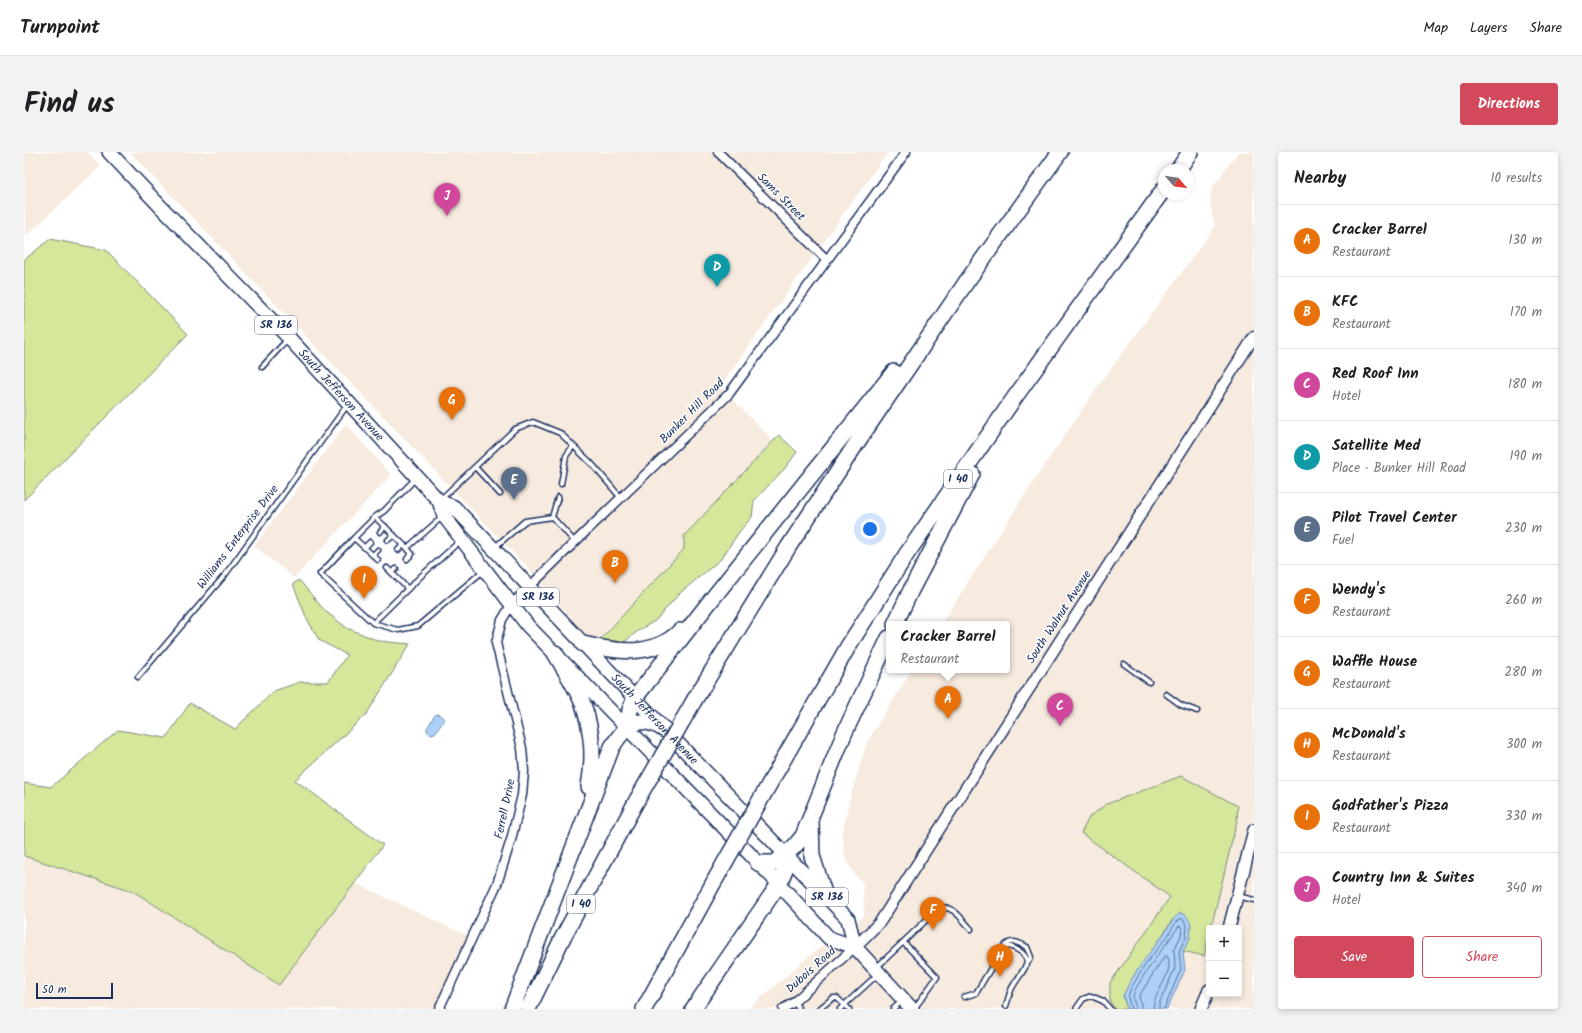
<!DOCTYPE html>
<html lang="en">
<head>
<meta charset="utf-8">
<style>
  body { margin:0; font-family:Kalam,sans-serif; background:#f2f2f2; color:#202124 }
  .controls { position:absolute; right:12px; bottom:12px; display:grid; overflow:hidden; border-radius:4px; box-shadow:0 2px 6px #0003 }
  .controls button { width:36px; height:36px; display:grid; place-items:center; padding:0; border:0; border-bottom:1px solid #e0e0e0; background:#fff; color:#202124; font:20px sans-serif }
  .compass { position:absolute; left:1134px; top:12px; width:36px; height:36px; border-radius:50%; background:#fff; box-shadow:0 2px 6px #0003; rotate:119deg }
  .scale { position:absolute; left:12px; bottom:10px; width:77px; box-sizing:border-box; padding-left:4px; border:2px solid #1b2f5e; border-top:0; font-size:11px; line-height:14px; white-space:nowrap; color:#1b2f5e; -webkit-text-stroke:3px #fff; paint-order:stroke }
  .you { position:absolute; left:846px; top:377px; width:14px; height:14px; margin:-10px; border:3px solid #fff; border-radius:50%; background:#1a73e8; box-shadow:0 0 0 6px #1a73e833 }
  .badge { display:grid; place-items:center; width:26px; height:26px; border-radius:50%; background:#d1495b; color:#fff; font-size:13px; font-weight:700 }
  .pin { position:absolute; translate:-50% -33px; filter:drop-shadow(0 1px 2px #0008) }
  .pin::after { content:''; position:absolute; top:21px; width:14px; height:12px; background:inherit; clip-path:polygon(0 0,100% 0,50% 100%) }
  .popup { position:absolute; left:862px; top:469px; width:124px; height:52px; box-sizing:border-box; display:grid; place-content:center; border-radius:4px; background:#fff; filter:drop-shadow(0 1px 3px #0005); font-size:13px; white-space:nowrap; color:#757577 }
  .popup b { font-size:15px; color:#202124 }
  .popup::after { content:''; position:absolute; left:50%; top:100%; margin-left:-8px; border:8px solid transparent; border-top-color:#fff }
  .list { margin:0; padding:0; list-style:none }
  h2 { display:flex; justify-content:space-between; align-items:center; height:52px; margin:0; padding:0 16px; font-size:17px }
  h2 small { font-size:13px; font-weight:400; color:#757577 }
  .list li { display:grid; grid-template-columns:26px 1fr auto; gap:12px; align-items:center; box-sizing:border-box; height:72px; padding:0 16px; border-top:1px solid #e0e0e0 }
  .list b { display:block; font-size:15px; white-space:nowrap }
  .list p { margin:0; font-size:13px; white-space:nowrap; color:#757577 }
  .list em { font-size:13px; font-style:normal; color:#757577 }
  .actions { display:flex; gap:8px; padding:12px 16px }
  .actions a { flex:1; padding:9px 0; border:1px solid #d1495b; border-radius:4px; text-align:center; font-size:14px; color:#d1495b }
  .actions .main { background:#d1495b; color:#fff }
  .map { position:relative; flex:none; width:1230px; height:857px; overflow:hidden; border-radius:4px }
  header { display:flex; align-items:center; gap:24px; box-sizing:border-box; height:56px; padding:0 20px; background:#fff; border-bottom:1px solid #e0e0e0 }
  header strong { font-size:19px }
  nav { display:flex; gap:22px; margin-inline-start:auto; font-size:14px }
  .intro { display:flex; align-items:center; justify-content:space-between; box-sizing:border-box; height:96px; padding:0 24px }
  h1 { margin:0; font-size:28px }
  .button { padding:10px 18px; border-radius:4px; background:#d1495b; color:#fff; font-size:14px; font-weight:700 }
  main { display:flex; gap:24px; padding:0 24px }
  aside { flex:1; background:#fff; border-radius:4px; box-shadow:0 2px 6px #0003 }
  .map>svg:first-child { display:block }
  .built { fill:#f7ebdf; fill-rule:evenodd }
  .green { fill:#d5e79b; stroke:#788b7c }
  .water { fill:#add1f6; stroke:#7390b9 }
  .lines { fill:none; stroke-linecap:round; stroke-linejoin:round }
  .shore { stroke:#55709b; stroke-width:1 }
  .service-casing { stroke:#1b2f5e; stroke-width:7 }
  .minor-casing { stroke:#1b2f5e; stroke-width:11 }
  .tertiary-casing { stroke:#1b2f5e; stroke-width:13 }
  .secondary-casing { stroke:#1b2f5e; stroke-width:14 }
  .primary-casing { stroke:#1b2f5e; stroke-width:16 }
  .motorway-casing { stroke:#1b2f5e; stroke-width:18 }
  .service { stroke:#fff; stroke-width:4 }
  .minor { stroke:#fff; stroke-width:8 }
  .tertiary { stroke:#fff; stroke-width:10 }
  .secondary { stroke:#fff; stroke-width:11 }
  .primary { stroke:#fff; stroke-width:13 }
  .motorway { stroke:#fff; stroke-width:15 }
  .motorway-bridge-casing { stroke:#1b2f5e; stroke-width:18; stroke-linecap:butt }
  .motorway-bridge { stroke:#fff; stroke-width:15 }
  .labels { text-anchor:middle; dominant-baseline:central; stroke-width:3; stroke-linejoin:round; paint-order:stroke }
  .shield { fill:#fff; stroke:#5f6d8e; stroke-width:1 }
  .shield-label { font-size:11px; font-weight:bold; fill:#1b2f5e }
  .street-label { font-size:12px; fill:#1b2f5e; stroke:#fff }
</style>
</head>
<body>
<header>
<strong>Turnpoint</strong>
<nav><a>Map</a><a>Layers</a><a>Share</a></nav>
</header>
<div class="intro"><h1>Find us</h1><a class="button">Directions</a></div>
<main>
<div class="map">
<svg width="1230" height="857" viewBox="0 0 1230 857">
  <rect width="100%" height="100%" fill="#fff"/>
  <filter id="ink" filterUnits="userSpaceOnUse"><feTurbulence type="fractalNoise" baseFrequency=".025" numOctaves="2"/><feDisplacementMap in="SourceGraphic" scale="8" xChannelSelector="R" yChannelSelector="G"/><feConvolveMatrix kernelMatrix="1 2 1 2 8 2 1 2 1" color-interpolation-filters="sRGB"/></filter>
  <g filter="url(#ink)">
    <!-- built -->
    <path class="built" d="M 0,0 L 64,0 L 77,14 L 1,85 Z
      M 106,0 L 864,0 L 696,234 L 749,289 L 660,384 L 660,397 L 574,490 L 559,480 L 504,416 Z
      M 1214,0 L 1230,0 L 1230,857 L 724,857 L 785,804 L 840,764 L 839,731 L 830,722 L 821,706 L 818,682 L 826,646 L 843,590 L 888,518 L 983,518 L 983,472 L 917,472 L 1013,324 L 1075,233 L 1191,75 L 1186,51 L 1188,36 ZM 1185,776 L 1215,776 L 1215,842 L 1185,842 Z
      M 322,272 L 367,323 L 270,426 L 230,394 Z
      M 0,704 L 109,739 L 255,833 L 331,731 L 444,784 L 409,857 L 0,857 Z"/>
    <!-- green -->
    <path class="green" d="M 26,87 L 82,98 L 164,182 L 0,348 L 0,108 Z
      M 755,283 L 773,300 L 762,315 L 730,349 L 728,365 L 715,380 L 697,407 L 656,441 L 631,469 L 615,478 L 598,492 L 574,490 L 660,397 L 660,384 Z
      M 275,428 L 301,459 L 323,476 L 355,489 L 386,492 L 342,563 L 271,628 L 359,693 L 255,833 L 109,739 L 0,704 L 0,631 L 27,635 L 94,578 L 142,586 L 166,551 L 211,577 L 250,539 L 276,530 L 304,530 L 323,503 L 295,488 L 282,465 L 269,432 Z
      M 1157,624 L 1214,654 L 1213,668 L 1187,776 L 1185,776 L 1185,782 L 1180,804 L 1159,799 L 1166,786 L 1149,767 L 1099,844 L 1103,857 L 1090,857 L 1086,849 L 1086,831 L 1146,745 L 1057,681 L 1066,664 L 1083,652 Z"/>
    <!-- water -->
    <path class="water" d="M 414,562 L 421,567 L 411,581 L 407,582 L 403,579 L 403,576 L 411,563 Z
      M 1156,761 L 1162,763 L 1167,772 L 1166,786 L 1159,799 L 1161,818 L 1143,857 L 1103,857 L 1099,844 C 1109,821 1124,803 1139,783 C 1145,775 1148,767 1156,761 Z"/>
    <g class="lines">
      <!-- shore -->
      <path class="shore" d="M 1107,857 L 1104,845 L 1107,836 L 1123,810 L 1143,785 L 1152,770 L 1158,766 L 1163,774 L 1162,785 L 1155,799 L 1157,817 L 1140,857
        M 1112,857 C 1112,853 1109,849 1109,845 C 1109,834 1146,788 1154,775 L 1156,774 L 1158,776 L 1157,784 L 1150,798 L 1151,816 L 1135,852 L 1135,857
        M 1118,857 L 1115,845 L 1117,841 L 1132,817 L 1141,804 L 1143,804 C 1152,819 1129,841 1129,857"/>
      <!-- service casing -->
      <g class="service-casing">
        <path id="service" d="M 238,215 L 263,188
          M 451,315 L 476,342
          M 392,326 L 360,359 L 351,365 L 330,386 L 296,422 L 349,471 L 374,478 L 394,474 L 459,419
          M 537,332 L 542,304 L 549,294
          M 417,347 L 491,277 L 509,270 L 536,281 L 568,312 L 597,346
          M 351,365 L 383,396 L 418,365
          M 528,365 L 534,345
          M 356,380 L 361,374
          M 330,386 L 354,408
          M 364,388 L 370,383
          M 341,395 L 346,390
          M 471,395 L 501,369 L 528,365 L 551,390
          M 374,398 L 380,393
          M 349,403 L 354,398
          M 383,407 L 388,402 L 383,396
          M 363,416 L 384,437
          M 368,421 L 372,417
          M 349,471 L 397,424 L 436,389
          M 1100,512 L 1125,530
          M 114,525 L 201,423 L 324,252
          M 1142,542 L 1157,553 L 1173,559
          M 1213,744 L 1230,748
          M 879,790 L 913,825 L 890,857
          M 980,795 C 987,786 995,791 1003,795 L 1007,805 L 1003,812
          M 852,816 L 915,756 C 929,752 938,768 947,777
          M 940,845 L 952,841 L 979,796 L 985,794 C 1017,806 998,817 988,836 C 985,842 984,849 982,854
          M 770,850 L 775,857
          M 795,857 L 809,846 L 813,846 L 825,857
          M 816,857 L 853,823
          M 869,857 L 878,849
          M 1052,857 L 1059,847 L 1067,844 L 1079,849 L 1086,857"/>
      </g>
      <!-- minor casing -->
      <g class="minor-casing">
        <path id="minor" d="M 694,0 L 803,108
          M 415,857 L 473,732 L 487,688 L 498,643 L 500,619 L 498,596 L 472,491 L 478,468 L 487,453 L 551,390 L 705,242 L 882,0
          M 759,857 L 770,850 L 831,795"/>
      </g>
      <!-- tertiary casing -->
      <g class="tertiary-casing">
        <path id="tertiary" d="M 831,795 L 856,770 L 1230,185"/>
      </g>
      <!-- secondary casing -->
      <g class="secondary-casing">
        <path id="secondary" d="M 1205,776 L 1230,678
          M 1177,857 L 1185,838"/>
      </g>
      <!-- primary casing -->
      <g class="primary-casing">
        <g id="primary">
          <path id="s1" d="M 85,0 L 136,54 L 265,186 L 415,349 L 420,364 L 504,474 L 755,732 L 805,786 L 831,795"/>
          <path id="s2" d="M 415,349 L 430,355 L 641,578 L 824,767 L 831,795 L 888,857"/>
        </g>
      </g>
      <!-- motorway casing -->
      <g class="motorway-casing">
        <path id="motorway" d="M 1154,18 L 1166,0
          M 871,472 L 887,438 L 948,322
          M 559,492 C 593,500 629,506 656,479
          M 531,501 C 540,517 552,535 559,552 C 569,581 570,606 565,635
          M 671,547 L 765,394 L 834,289 L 943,129 L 1036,0
          M 603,575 L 606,558 L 611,546 L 684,452 L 870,220
          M 747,629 L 825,493 L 882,403 L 991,245 L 1140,37
          M 787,669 L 788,704 L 801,744
          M 734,711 L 751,711 L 770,695 L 779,684 L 820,582 L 865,486
          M 488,857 L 588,595 C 602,572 616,561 641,578
          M 504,857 L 538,787 L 613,648
          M 620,857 L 691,728
          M 669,857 L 755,732 L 762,715 L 761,703"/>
      </g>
      <!-- service -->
      <use href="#service" class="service"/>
      <!-- minor -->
      <use href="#minor" class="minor"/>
      <!-- tertiary -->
      <use href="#tertiary" class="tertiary"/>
      <!-- secondary -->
      <use href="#secondary" class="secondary"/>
      <!-- primary -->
      <use href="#primary" class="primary"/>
      <!-- motorway -->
      <use href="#motorway" class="motorway"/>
      <!-- motorway-bridge casing -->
      <g class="motorway-bridge-casing">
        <path id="motorway-bridge" d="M 613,648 L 671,547
          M 691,728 L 747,629"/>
      </g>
      <!-- motorway-bridge -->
      <use href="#motorway-bridge" class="motorway-bridge"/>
    </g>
  </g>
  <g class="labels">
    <!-- shield labels -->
    <g class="shield">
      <rect x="231" y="164" width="42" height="18" rx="3"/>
      <rect x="920" y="318" width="28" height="18" rx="3"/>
      <rect x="493" y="436" width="42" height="18" rx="3"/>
      <rect x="782" y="736" width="42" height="18" rx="3"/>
      <rect x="543" y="743" width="28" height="18" rx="3"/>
    </g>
    <g class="shield-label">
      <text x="252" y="173">SR 136</text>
      <text x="934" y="327">I 40</text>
      <text x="514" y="445">SR 136</text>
      <text x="803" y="745">SR 136</text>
      <text x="557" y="752">I 40</text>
    </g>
    <!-- street labels -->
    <g class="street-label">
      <text transform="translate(757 45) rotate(45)">Sams Street</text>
      <text stroke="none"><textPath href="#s1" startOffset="336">South Jefferson Avenue</textPath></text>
      <text transform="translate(668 259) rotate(-45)">Bunker Hill Road</text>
      <text transform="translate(214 385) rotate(-53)">Williams Enterprise Drive</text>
      <text transform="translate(1035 465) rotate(-57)">South Walnut Avenue</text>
      <text stroke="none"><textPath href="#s2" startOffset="308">South Jefferson Avenue</textPath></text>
      <text transform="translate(481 657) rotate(-78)">Ferrell Drive</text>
      <text transform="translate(787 818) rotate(-42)">Dubois Road</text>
    </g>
  </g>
</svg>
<div class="controls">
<button>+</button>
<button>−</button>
</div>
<svg class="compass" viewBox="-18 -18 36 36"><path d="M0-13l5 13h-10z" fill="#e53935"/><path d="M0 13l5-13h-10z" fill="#757577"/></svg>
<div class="scale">50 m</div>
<div class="you"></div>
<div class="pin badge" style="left:924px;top:567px;background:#e8710a">A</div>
<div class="popup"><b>Cracker Barrel</b>Restaurant</div>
<div class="pin badge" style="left:591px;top:431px;background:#e8710a">B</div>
<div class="pin badge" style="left:1036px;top:574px;background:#d1479c">C</div>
<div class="pin badge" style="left:693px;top:135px;background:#0f9aa8">D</div>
<div class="pin badge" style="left:490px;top:348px;background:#5c6f8a">E</div>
<div class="pin badge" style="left:909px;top:778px;background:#e8710a">F</div>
<div class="pin badge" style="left:428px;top:268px;background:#e8710a">G</div>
<div class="pin badge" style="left:976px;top:825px;background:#e8710a">H</div>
<div class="pin badge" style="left:340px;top:447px;background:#e8710a">I</div>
<div class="pin badge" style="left:423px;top:64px;background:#d1479c">J</div>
</div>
<aside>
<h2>Nearby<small>10 results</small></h2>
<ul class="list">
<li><span class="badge" style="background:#e8710a">A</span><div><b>Cracker Barrel</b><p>Restaurant</p></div><em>130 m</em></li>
<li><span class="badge" style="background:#e8710a">B</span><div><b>KFC</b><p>Restaurant</p></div><em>170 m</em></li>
<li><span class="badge" style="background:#d1479c">C</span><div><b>Red Roof Inn</b><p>Hotel</p></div><em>180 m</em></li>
<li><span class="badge" style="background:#0f9aa8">D</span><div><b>Satellite Med</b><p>Place · Bunker Hill Road</p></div><em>190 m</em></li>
<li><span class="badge" style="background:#5c6f8a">E</span><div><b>Pilot Travel Center</b><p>Fuel</p></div><em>230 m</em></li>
<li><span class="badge" style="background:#e8710a">F</span><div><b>Wendy's</b><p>Restaurant</p></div><em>260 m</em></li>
<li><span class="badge" style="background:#e8710a">G</span><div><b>Waffle House</b><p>Restaurant</p></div><em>280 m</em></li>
<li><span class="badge" style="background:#e8710a">H</span><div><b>McDonald's</b><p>Restaurant</p></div><em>300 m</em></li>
<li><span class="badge" style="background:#e8710a">I</span><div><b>Godfather's Pizza</b><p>Restaurant</p></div><em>330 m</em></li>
<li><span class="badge" style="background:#d1479c">J</span><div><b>Country Inn &amp; Suites</b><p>Hotel</p></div><em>340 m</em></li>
</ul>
<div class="actions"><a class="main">Save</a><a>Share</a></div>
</aside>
</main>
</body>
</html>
